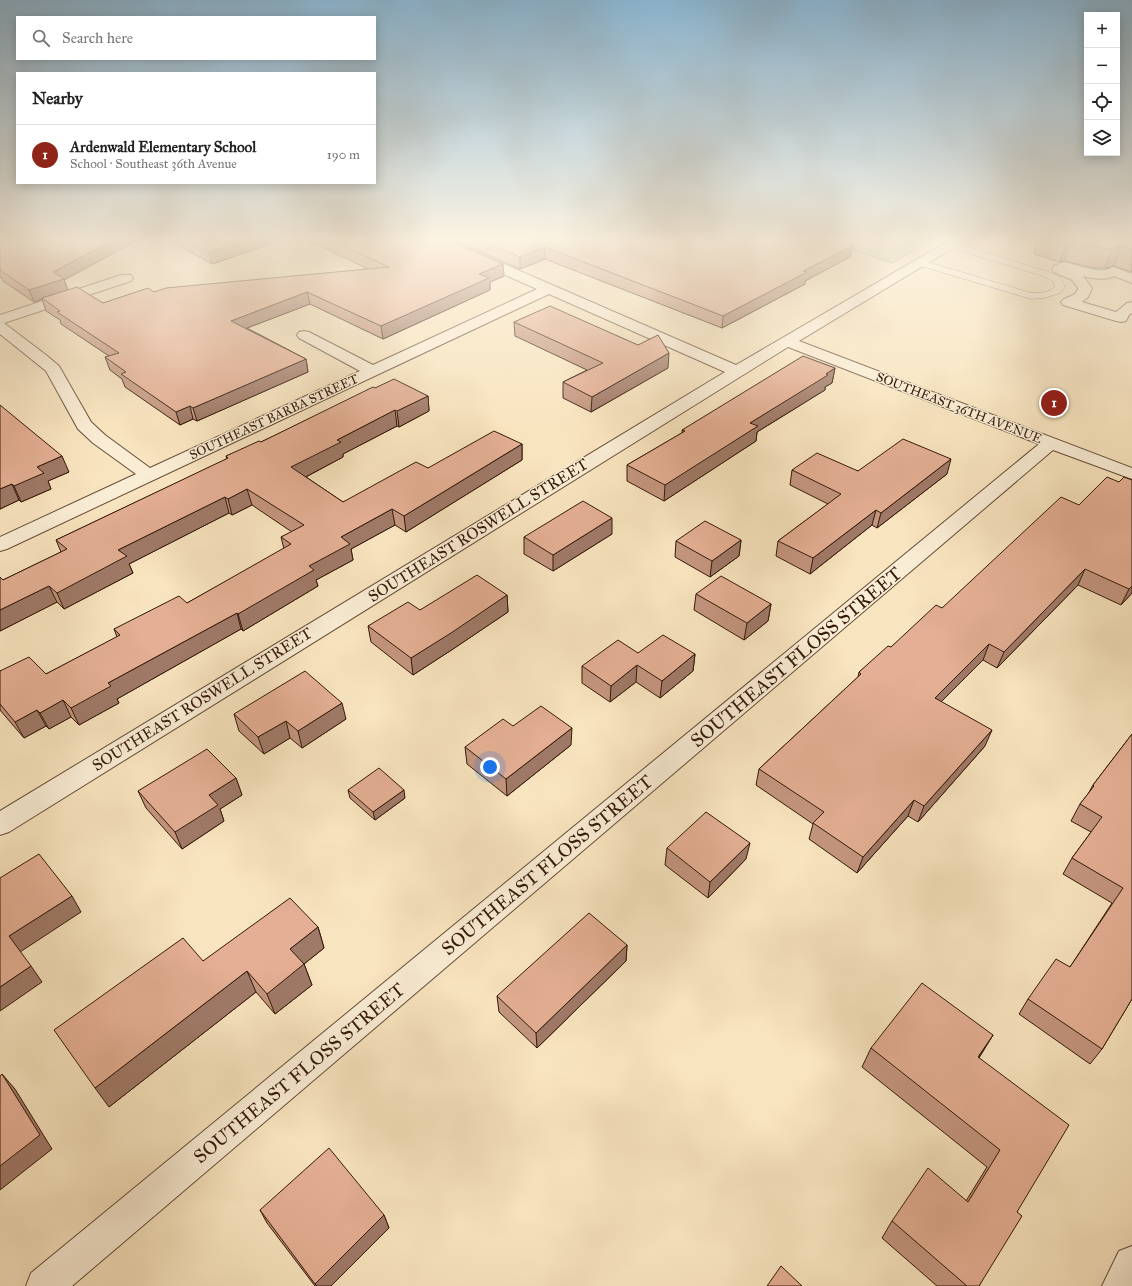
<!DOCTYPE html>
<html lang="en">
<head>
<meta charset="utf-8">
<style>
  body { margin:0; font-family:"IM FELL Great Primer",serif; background:#f6f6f6; color:#222 }
  .controls { position:absolute; right:12px; top:12px; display:grid; overflow:hidden; border-radius:0px; box-shadow:0 2px 10px #0003 }
  .controls button { width:36px; height:36px; display:grid; place-items:center; padding:0; border:0; border-bottom:1px solid #e0e0e0; background:#fff; color:#222; font:20px sans-serif }
  .you { position:absolute; left:490px; top:767px; width:14px; height:14px; margin:-10px; border:3px solid #fff; border-radius:50%; background:#1a73e8; box-shadow:0 0 0 6px #1a73e833 }
  .badge { display:grid; place-items:center; width:26px; height:26px; border-radius:50%; background:#8f2418; color:#fff; font-size:13px; font-weight:700 }
  .pin { position:absolute; translate:-50% -50%; border:2px solid #fff; box-shadow:0 1px 4px #0006 }
  .list { margin:0; padding:0; list-style:none }
  h2 { display:flex; justify-content:space-between; align-items:center; height:52px; margin:0; padding:0 16px; font-size:17px }
  h2 small { font-size:13px; font-weight:400; color:#767676 }
  .list li { display:grid; grid-template-columns:26px 1fr auto; gap:12px; align-items:center; box-sizing:border-box; height:60px; padding:0 16px; border-top:1px solid #e0e0e0 }
  .list b { display:block; font-size:15px; white-space:nowrap }
  .list p { margin:0; font-size:13px; white-space:nowrap; color:#767676 }
  .list em { font-size:13px; font-style:normal; color:#767676 }
  .icon { flex:none; width:22px; height:22px; fill:none; stroke:currentColor; stroke-width:2; stroke-linecap:round; stroke-linejoin:round }
  .map { position:relative; flex:none; width:1132px; height:1286px; overflow:hidden }
  .search { position:absolute; background:#fff; box-shadow:0 2px 10px #0003; left:16px; top:16px; width:360px; height:44px; display:flex; align-items:center; gap:10px; box-sizing:border-box; padding:0 14px; border-radius:0px; color:#767676; font-size:15px }
  .panel { position:absolute; background:#fff; box-shadow:0 2px 10px #0003; left:16px; top:72px; width:360px; height:112px; border-radius:0px }
  .map>svg:first-child { display:block }
  .green { fill:#b8c596; stroke:#766f4f }
  .lines { fill:none; stroke-linecap:round; stroke-linejoin:round }
  .service-casing { stroke:#654c36; stroke-width:1 }
  .pedestrian-casing { stroke:#654c36; stroke-width:2 }
  .minor-casing { stroke:#654c36; stroke-width:2 }
  .service { fill:#faedd5; fill-rule:evenodd }
  .pedestrian { fill:#faedd5; fill-rule:evenodd }
  .minor { fill:#faedd5; fill-rule:evenodd }
  .wall { fill:#c4967f; stroke:#341908 }
  .shaded-wall { fill:#a07a68; stroke:#341908 }
  .building { fill:#e4af94; stroke:#341908 }
  .labels { text-anchor:middle; dominant-baseline:central; stroke-width:3; stroke-linejoin:round; paint-order:stroke }
  .far-street-label { font-size:13px; fill:#341908; stroke:#faedd5 }
  .street-label { font-size:16px; fill:#341908; stroke:#faedd5 }
  .near-street-label { font-size:19px; fill:#341908; stroke:#faedd5 }
</style>
</head>
<body>
<div class="map">
<svg width="1132" height="1286" viewBox="0 0 1132 1286">
  <rect width="100%" height="100%" fill="#f8e4bf"/>
  <filter id="stains"><feTurbulence type="fractalNoise" baseFrequency=".005" numOctaves="4"/><feColorMatrix values="0 0 0 0 .2 0 0 0 0 .09 0 0 0 0 .02 0 0 0 .5 -.17"/></filter>
  <radialGradient id="worn" r=".72"><stop offset=".6" stop-color="#630" stop-opacity="0"/><stop offset="1" stop-color="#630" stop-opacity=".3"/></radialGradient>
  <!-- green -->
  <path class="green" d="M 823,240 L 932,240 L 892,263 Z"/>
  <g class="lines">
    <!-- service casing -->
    <g class="service-casing">
      <path id="service" d="M 951,242 L 1049,272 L 1060,277 L 1065,287 L 1060,293 L 1044,298 L 1031,299 L 918,265 L 916,263 L 921,260 L 924,261 L 1031,293 C 1039,293 1049,293 1055,287 L 1053,281 L 1043,276 L 948,247 L 947,245 Z"/>
    </g>
    <!-- pedestrian casing -->
    <g class="pedestrian-casing">
      <path id="pedestrian" d="M 1064,262 C 1078,265 1091,271 1104,270 C 1107,270 1110,268 1113,267 L 1132,274 L 1132,283 L 1114,276 C 1107,281 1091,278 1083,276 L 1092,288 L 1088,297 L 1082,302 L 1116,312 L 1127,303 L 1132,302 L 1132,313 L 1129,315 L 1126,321 L 1121,322 L 1116,321 L 1063,305 L 1061,302 C 1066,295 1076,298 1078,288 L 1072,280 L 1054,272 L 1052,269 L 1054,266 Z"/>
    </g>
    <!-- minor casing -->
    <g class="minor-casing">
      <path id="minor" d="M 431,240 L 449,240 L 736,365 L 950,240 L 966,240 L 799,341 L 1132,468 L 1132,479 L 1053,450 L 72,1286 L 26,1286 L 31,1273 L 1039,444 L 788,347 L 9,832 L 0,835 L 0,811 L 725,372 L 549,294 L 7,549 L 0,551 L 0,537 L 136,474 L 93,443 L 78,429 L 46,371 L 0,334 L 0,315 L 121,275 L 131,275 L 133,278 L 131,281 L 4,323 L 46,355 L 59,366 L 91,422 L 105,435 L 150,468 L 360,371 L 299,338 L 297,335 L 299,332 L 304,331 L 309,332 L 373,365 L 537,289 L 432,243 Z
        M 1132,1246 L 1132,1286 L 1102,1286 L 1119,1251 Z"/>
    </g>
    <!-- service -->
    <use href="#service" class="service"/>
    <!-- pedestrian -->
    <use href="#pedestrian" class="pedestrian"/>
    <!-- minor -->
    <use href="#minor" class="minor"/>
  </g>
  <!-- wall -->
  <path class="wall" d="M 0,240 L 138,240 L 64,280 L 68,290 L 103,303 L 154,292 L 368,269 L 307,240 L 448,240 L 504,276 L 490,282 L 490,290 L 383,339 L 310,304 L 247,328 L 306,359 L 308,372 L 197,421 L 193,419 L 180,425 L 125,387 L 122,379 L 110,370 L 105,357 L 109,356 L 61,324 L 60,320 L 46,311 L 42,299 L 34,302 L 3,281 L 2,278 L 0,277 Z
    M 168,240 L 282,240 L 212,264 Z
    M 454,240 L 837,240 L 850,257 L 805,281 L 805,284 L 722,328 L 545,259 L 520,269 Z
    M 1038,240 L 1132,240 L 1132,272 L 1114,266 L 1105,268 L 1094,268 L 1064,261 L 1060,262 L 1034,254 Z
    M 514,322 L 668,368 L 591,412 L 563,398 L 563,382 L 587,370 L 515,336 Z
    M 835,368 L 832,383 L 825,387 L 825,390 L 757,432 L 756,441 L 664,501 L 627,481 L 627,465 L 682,433 L 682,430 Z
    M 375,388 L 428,396 L 429,411 L 399,427 L 397,426 L 343,454 L 343,457 L 306,477 L 343,502 L 428,468 L 522,444 L 522,460 L 406,532 L 395,525 L 351,549 L 353,560 L 316,580 L 318,586 L 243,631 L 241,629 L 117,699 L 119,703 L 79,725 L 71,717 L 49,729 L 46,726 L 24,738 L 0,710 L 0,671 L 46,674 L 117,637 L 114,629 L 187,603 L 284,549 L 281,537 L 292,532 L 252,505 L 232,515 L 229,513 L 129,564 L 133,573 L 64,609 L 57,602 L 0,631 L 0,577 L 3,580 L 61,552 L 56,540 L 227,459 L 226,456 L 261,442 Z
    M 0,405 L 69,472 L 48,481 L 51,489 L 21,502 L 19,500 L 0,509 Z
    M 792,470 L 858,471 L 947,474 L 877,528 L 872,525 L 810,574 L 776,556 L 778,541 L 828,504 L 790,485 Z
    M 1132,480 L 1132,593 L 1121,605 L 1078,585 L 997,668 L 983,660 L 941,702 L 985,746 L 918,822 L 908,816 L 857,873 L 809,839 L 813,824 L 756,785 L 759,769 L 858,677 L 859,672 L 891,647 L 1079,505 L 1119,482 Z
    M 612,534 L 553,571 L 524,554 L 524,537 Z
    M 741,540 L 739,556 L 710,577 L 675,557 L 676,541 Z
    M 696,594 L 771,604 L 768,621 L 744,640 L 694,610 Z
    M 507,595 L 508,612 L 453,649 L 413,675 L 371,642 L 368,626 L 420,610 Z
    M 638,653 L 695,654 L 693,671 L 660,698 L 636,682 L 610,702 L 582,683 L 582,666 Z
    M 234,714 L 346,719 L 302,748 L 290,738 L 264,754 L 239,731 Z
    M 513,726 L 571,745 L 507,796 L 467,764 L 465,747 Z
    M 1132,734 L 1132,999 L 1102,1049 L 1090,1064 L 1019,1014 L 1028,999 L 1070,967 L 1112,903 L 1063,874 L 1072,858 L 1091,832 L 1071,821 L 1080,804 L 1088,794 L 1093,785 Z
    M 236,778 L 242,795 L 220,809 L 224,821 L 182,849 L 146,808 L 138,791 Z
    M 348,790 L 405,798 L 375,820 L 350,798 Z
    M 667,848 L 746,859 L 708,898 L 665,865 Z
    M 318,927 L 324,948 L 304,964 L 312,985 L 275,1014 L 256,992 L 109,1107 L 203,961 Z
    M 627,945 L 626,961 L 537,1048 L 499,1012 L 497,996 Z
    M 993,1035 L 979,1058 L 1017,1212 L 979,1286 L 937,1286 L 882,1238 L 892,1221 L 966,1201 L 987,1167 L 862,1067 L 871,1048 Z
    M 260,1210 L 384,1215 L 389,1228 L 331,1286 L 315,1286 L 267,1223 Z"/>
  <!-- shaded-wall -->
  <path class="shaded-wall" d="M 113,240 L 138,240 L 64,280 L 68,291 L 42,298 L 42,299 L 34,302 L 29,290 L 53,272 Z
    M 245,240 L 282,240 L 212,264 L 209,252 Z
    M 1071,241 L 1064,261 L 1060,262 L 1067,242 Z
    M 853,246 L 850,257 L 805,281 L 805,284 L 722,328 L 723,316 L 803,271 Z
    M 1121,246 L 1114,266 L 1105,268 L 1112,249 Z
    M 545,247 L 545,259 L 520,269 L 520,257 Z
    M 503,264 L 504,276 L 490,282 L 490,290 L 383,339 L 381,326 L 479,274 Z
    M 307,292 L 310,304 L 234,333 L 231,321 Z
    M 669,353 L 668,368 L 591,412 L 592,397 Z
    M 306,359 L 308,372 L 197,421 L 193,408 Z
    M 835,368 L 832,383 L 825,387 L 825,390 L 757,432 L 756,441 L 664,501 L 665,485 L 750,423 Z
    M 428,396 L 429,411 L 399,427 L 397,411 Z
    M 190,406 L 193,419 L 180,425 L 176,412 Z
    M 395,410 L 397,426 L 343,454 L 343,457 L 294,483 L 291,467 L 337,440 Z
    M 522,444 L 522,460 L 406,532 L 404,516 Z
    M 62,456 L 69,472 L 48,481 L 51,489 L 21,502 L 14,486 L 37,467 Z
    M 951,459 L 947,474 L 877,528 L 881,513 Z
    M 12,484 L 19,500 L 0,509 L 0,489 Z
    M 247,489 L 252,505 L 232,515 L 228,499 Z
    M 225,497 L 229,513 L 129,564 L 133,573 L 64,609 L 57,593 L 118,550 Z
    M 392,509 L 395,525 L 351,549 L 353,560 L 316,580 L 318,586 L 243,631 L 238,614 L 309,566 L 341,537 Z
    M 876,510 L 872,525 L 810,574 L 813,558 Z
    M 612,518 L 612,534 L 553,571 L 553,555 Z
    M 741,540 L 739,556 L 710,577 L 712,561 Z
    M 1085,569 L 1078,585 L 997,668 L 1004,652 Z
    M 49,586 L 57,602 L 0,631 L 0,610 Z
    M 1132,586 L 1132,593 L 1121,605 L 1129,589 Z
    M 507,595 L 508,612 L 453,649 L 413,675 L 411,658 Z
    M 771,604 L 768,621 L 744,640 L 747,623 Z
    M 237,613 L 241,629 L 117,699 L 119,703 L 79,725 L 71,708 L 108,683 Z
    M 989,644 L 983,660 L 929,714 L 935,698 Z
    M 695,654 L 693,671 L 660,698 L 662,681 Z
    M 637,665 L 636,682 L 610,702 L 611,686 Z
    M 63,700 L 71,717 L 49,729 L 40,713 Z
    M 342,703 L 346,719 L 302,748 L 298,731 Z
    M 37,710 L 46,726 L 24,738 L 15,722 Z
    M 286,721 L 290,738 L 264,754 L 258,737 Z
    M 572,728 L 571,745 L 507,796 L 506,779 Z
    M 992,730 L 985,746 L 918,822 L 924,806 Z
    M 236,778 L 242,795 L 220,809 L 224,821 L 182,849 L 175,832 L 209,795 Z
    M 404,790 L 405,798 L 375,820 L 373,812 Z
    M 914,800 L 908,816 L 857,873 L 863,857 Z
    M 750,843 L 746,859 L 708,898 L 710,882 Z
    M 72,896 L 81,912 L 20,952 L 9,936 Z
    M 318,927 L 324,948 L 304,964 L 312,985 L 275,1014 L 267,994 L 290,949 Z
    M 627,945 L 626,961 L 537,1048 L 536,1033 Z
    M 31,966 L 42,982 L 0,1011 L 0,987 Z
    M 247,971 L 256,992 L 109,1107 L 95,1088 Z
    M 993,1035 L 981,1054 L 966,1077 L 978,1057 Z
    M 2,1074 L 15,1089 L 52,1149 L 0,1190 L 0,1166 Z
    M 384,1215 L 389,1228 L 331,1286 L 317,1286 L 315,1284 Z"/>
  <!-- building -->
  <path class="building" d="M 0,240 L 113,240 L 53,272 L 64,279 L 29,290 L 0,270 L 0,269 L 1,269 L 0,268 Z
    M 187,240 L 245,240 L 209,252 Z
    M 330,240 L 448,240 L 503,264 L 479,274 L 489,278 L 381,326 L 307,292 L 231,321 L 306,359 L 193,408 L 190,406 L 176,412 L 121,374 L 126,372 L 105,357 L 119,353 L 57,312 L 60,311 L 42,298 L 77,287 L 103,303 L 148,288 L 154,292 L 166,288 L 389,267 Z
    M 480,240 L 837,240 L 853,246 L 803,271 L 807,272 L 723,316 L 545,247 L 520,257 Z
    M 1060,240 L 1132,240 L 1132,250 L 1121,246 L 1112,249 L 1102,248 L 1071,241 L 1067,242 Z
    M 550,306 L 638,345 L 658,335 L 669,353 L 592,397 L 563,382 L 603,363 L 514,322 Z
    M 803,356 L 835,368 L 826,374 L 828,375 L 750,423 L 758,426 L 665,485 L 627,465 L 685,431 L 682,430 Z
    M 394,379 L 428,396 L 397,411 L 395,410 L 337,440 L 341,442 L 291,467 L 343,502 L 416,462 L 428,468 L 494,431 L 522,444 L 404,516 L 392,509 L 341,537 L 350,544 L 309,566 L 314,570 L 238,614 L 237,613 L 108,683 L 111,686 L 71,708 L 63,700 L 40,713 L 37,710 L 15,722 L 0,704 L 0,671 L 29,657 L 46,674 L 120,635 L 114,629 L 179,596 L 187,603 L 291,544 L 281,537 L 304,525 L 247,489 L 228,499 L 225,497 L 118,550 L 127,556 L 57,593 L 49,586 L 0,610 L 0,577 L 3,580 L 67,549 L 56,540 L 228,458 L 226,456 L 259,441 L 261,442 L 373,387 L 375,388 Z
    M 0,405 L 62,456 L 37,467 L 44,473 L 14,486 L 12,484 L 0,489 Z
    M 903,439 L 951,459 L 881,513 L 876,510 L 813,558 L 778,541 L 841,494 L 792,470 L 817,453 L 858,471 Z
    M 1107,477 L 1119,482 L 1124,477 L 1132,480 L 1132,586 L 1129,589 L 1085,569 L 1004,652 L 989,644 L 935,698 L 992,730 L 924,806 L 914,800 L 863,857 L 813,823 L 824,812 L 759,769 L 861,674 L 859,672 L 888,646 L 891,647 L 936,605 L 942,608 L 1061,497 L 1079,505 Z
    M 583,501 L 612,518 L 553,555 L 524,537 Z
    M 705,521 L 741,540 L 712,561 L 676,541 Z
    M 477,575 L 507,595 L 451,633 L 411,658 L 368,626 L 408,602 L 420,610 Z
    M 721,576 L 771,604 L 747,623 L 696,594 Z
    M 663,635 L 695,654 L 662,681 L 637,665 L 611,686 L 582,666 L 618,640 L 638,653 Z
    M 305,671 L 342,703 L 298,731 L 286,721 L 258,737 L 234,714 Z
    M 541,706 L 572,728 L 506,779 L 465,747 L 503,719 L 513,726 Z
    M 1132,734 L 1132,999 L 1102,1049 L 1028,999 L 1056,959 L 1070,967 L 1123,888 L 1072,858 L 1102,817 L 1080,804 L 1094,786 L 1093,785 Z
    M 207,749 L 236,778 L 209,795 L 218,805 L 175,832 L 138,791 Z
    M 379,768 L 404,790 L 373,812 L 348,790 Z
    M 706,812 L 750,843 L 710,882 L 667,848 Z
    M 39,854 L 72,896 L 9,936 L 31,966 L 0,987 L 0,878 Z
    M 290,898 L 318,927 L 290,949 L 304,964 L 267,994 L 247,971 L 95,1088 L 54,1030 L 183,938 L 203,961 Z
    M 589,913 L 627,945 L 536,1033 L 497,996 Z
    M 922,983 L 993,1035 L 978,1057 L 1069,1125 L 1017,1212 L 1022,1216 L 979,1286 L 967,1286 L 892,1221 L 928,1168 L 968,1202 L 1000,1150 L 871,1048 Z
    M 2,1074 L 40,1135 L 0,1166 L 0,1076 Z
    M 329,1148 L 384,1215 L 315,1284 L 260,1210 Z
    M 781,1266 L 802,1286 L 767,1286 Z"/>
  <!-- sky -->
  <linearGradient id="sky" x2="0" y2="1"><stop stop-color="#8bb8d6"/><stop offset="0.57" stop-color="#fcf3e2"/><stop offset="1" stop-color="#fcf3e2" stop-opacity="0"/></linearGradient>
  <rect width="1132" height="421" fill="url(#sky)"/>
  <g class="labels">
    <!-- far-street labels -->
    <g class="far-street-label">
      <text transform="translate(959 408) rotate(21)">SOUTHEAST 36TH AVENUE</text>
      <text transform="translate(274 417) rotate(-25)">SOUTHEAST BARBA STREET</text>
    </g>
    <!-- street labels -->
    <g class="street-label">
      <text transform="translate(478 530) rotate(-32)">SOUTHEAST ROSWELL STREET</text>
      <text transform="translate(202 699) rotate(-32)">SOUTHEAST ROSWELL STREET</text>
    </g>
    <!-- near-street labels -->
    <g class="near-street-label">
      <text transform="translate(796 657) rotate(-40)">SOUTHEAST FLOSS STREET</text>
      <text transform="translate(547 865) rotate(-40)">SOUTHEAST FLOSS STREET</text>
      <text transform="translate(299 1073) rotate(-40)">SOUTHEAST FLOSS STREET</text>
    </g>
  </g>
  <rect width="100%" height="100%" filter="url(#stains)"/>
  <rect width="100%" height="100%" fill="url(#worn)"/>
</svg>
<div class="controls">
<button>+</button>
<button>−</button>
<button><svg class="icon" aria-label="locate" viewBox="0 0 24 24"><circle cx="12" cy="12" r="6"/><path d="M12 2v4M12 18v4M2 12h4M18 12h4"/></svg></button>
<button><svg class="icon" aria-label="layers" viewBox="0 0 24 24"><path d="M12 4l9 5-9 5-9-5zM3 14l9 5 9-5"/></svg></button>
</div>
<div class="you"></div>
<div class="pin badge" style="left:1054px;top:403px">1</div>
<div class="search"><svg class="icon" aria-label="search" viewBox="0 0 24 24"><circle cx="10" cy="10" r="6"/><path d="M15 15l6 6"/></svg>Search here</div>
<section class="panel">
<h2>Nearby<small></small></h2>
<ul class="list">
<li><span class="badge">1</span><div><b>Ardenwald Elementary School</b><p>School · Southeast 36th Avenue</p></div><em>190 m</em></li>
</ul>
</section>
</div>
</body>
</html>
